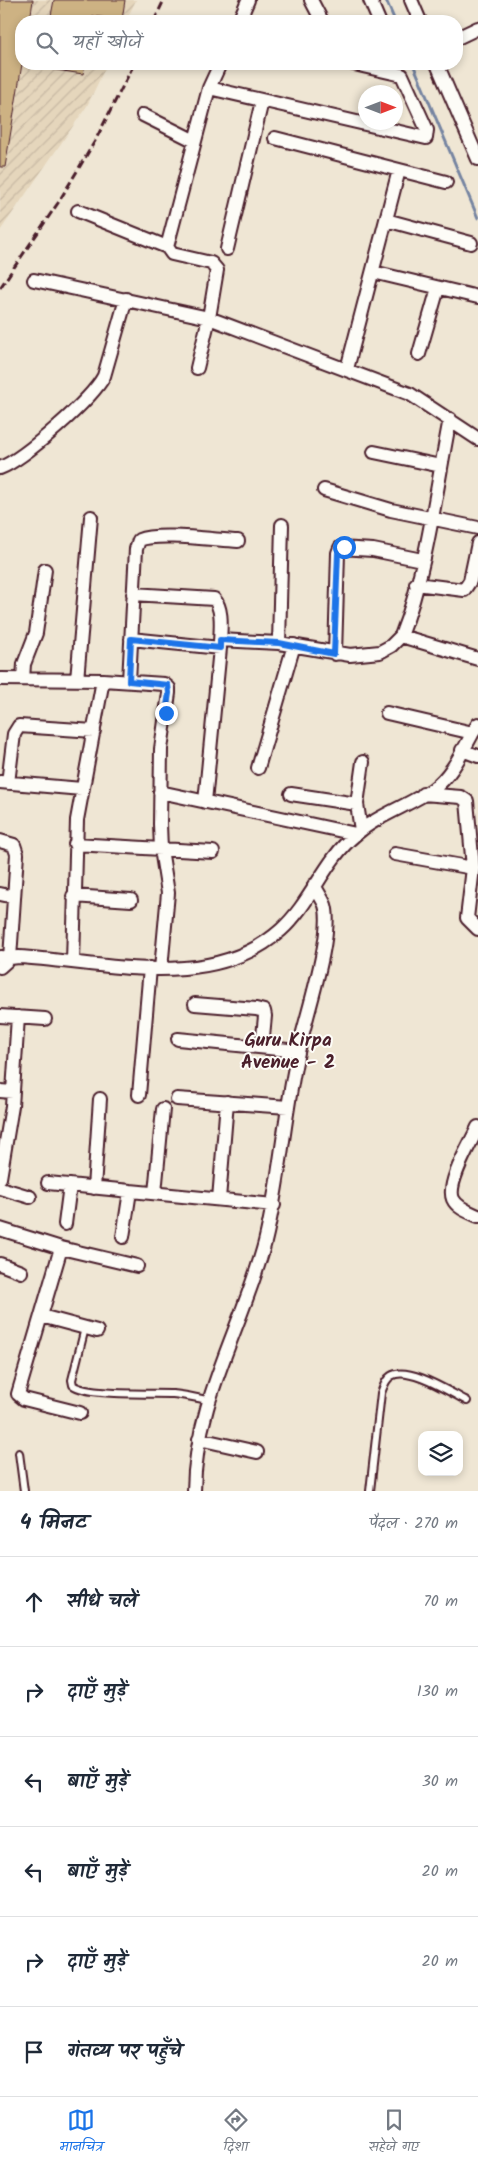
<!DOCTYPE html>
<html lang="hi">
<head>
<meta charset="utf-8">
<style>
  body { margin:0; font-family:Kalam,"Playpen Sans Deva",sans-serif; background:#f2f2f3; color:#1f2937 }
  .controls { position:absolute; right:15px; bottom:15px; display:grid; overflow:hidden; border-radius:10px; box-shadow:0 2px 8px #0003 }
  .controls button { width:45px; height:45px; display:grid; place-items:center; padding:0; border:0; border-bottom:1px solid #e0e1e3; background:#fff; color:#1f2937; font:25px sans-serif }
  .compass { position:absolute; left:358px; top:85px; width:45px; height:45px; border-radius:50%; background:#fff; box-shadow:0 2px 8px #0003; rotate:90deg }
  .stop { position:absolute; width:15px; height:15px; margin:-11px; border:4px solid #1a73e8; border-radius:50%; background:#fff }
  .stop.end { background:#1a73e8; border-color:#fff; box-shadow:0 1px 5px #0008 }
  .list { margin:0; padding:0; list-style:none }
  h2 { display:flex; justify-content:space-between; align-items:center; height:65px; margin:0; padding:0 20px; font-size:21px }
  h2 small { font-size:16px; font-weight:400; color:#747a83 }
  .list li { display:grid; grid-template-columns:32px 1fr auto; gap:15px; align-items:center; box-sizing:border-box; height:90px; padding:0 20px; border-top:1px solid #e0e1e3 }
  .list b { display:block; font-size:19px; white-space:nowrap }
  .list em { font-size:16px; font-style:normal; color:#747a83 }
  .icon { flex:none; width:28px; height:28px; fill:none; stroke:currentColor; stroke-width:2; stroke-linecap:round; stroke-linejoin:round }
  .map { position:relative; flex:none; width:478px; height:1491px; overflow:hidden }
  .search { position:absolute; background:#fff; box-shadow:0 2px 8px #0003; left:15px; right:15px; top:15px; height:55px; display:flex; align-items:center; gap:12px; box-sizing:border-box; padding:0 18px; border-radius:20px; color:#747a83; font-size:19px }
  .sheet { height:605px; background:#fff }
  nav { display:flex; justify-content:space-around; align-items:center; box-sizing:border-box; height:70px; border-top:1px solid #e0e1e3; background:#fff; font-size:14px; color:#747a83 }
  nav a { display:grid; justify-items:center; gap:2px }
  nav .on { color:#1a73e8 }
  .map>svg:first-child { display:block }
  .industrial { fill:url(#industrial-furrows) }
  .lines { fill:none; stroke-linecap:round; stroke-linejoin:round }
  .stream { stroke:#7584a1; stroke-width:3 }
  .building { fill:#cdb283; stroke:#4a1f2b }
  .service-casing { stroke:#4a1f2b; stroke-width:10 }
  .minor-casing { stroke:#4a1f2b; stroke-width:16 }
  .service { stroke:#fdfcf7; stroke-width:6 }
  .minor { stroke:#fdfcf7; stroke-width:12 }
  .rail { stroke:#4a1f2b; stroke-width:3; stroke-dasharray:8 4; stroke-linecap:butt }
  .route { stroke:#1a73e8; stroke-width:6 }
  .labels { text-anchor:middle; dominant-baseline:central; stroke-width:4; stroke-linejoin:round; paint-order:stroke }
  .neighbourhood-label { font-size:19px; font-weight:bold; fill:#4a1f2b; stroke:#fdfcf7 }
</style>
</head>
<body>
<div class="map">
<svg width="478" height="1491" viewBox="0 0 478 1491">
  <defs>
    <pattern id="industrial-furrows" width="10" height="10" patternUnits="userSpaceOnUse" patternTransform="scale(1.25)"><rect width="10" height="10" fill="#e5d6bc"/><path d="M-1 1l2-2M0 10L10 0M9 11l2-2" fill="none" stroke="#c6b7a2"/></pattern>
  </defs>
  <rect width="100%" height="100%" fill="#efe6d4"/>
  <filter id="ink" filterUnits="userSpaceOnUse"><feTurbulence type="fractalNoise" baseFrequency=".02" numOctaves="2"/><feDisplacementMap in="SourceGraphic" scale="10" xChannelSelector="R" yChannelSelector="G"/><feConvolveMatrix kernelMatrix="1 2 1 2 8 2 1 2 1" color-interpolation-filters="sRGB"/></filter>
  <g filter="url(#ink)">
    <!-- industrial -->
    <path class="industrial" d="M 0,0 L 136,0 L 126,21 L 21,21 L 21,64 L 107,64 L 87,106 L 0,231 Z"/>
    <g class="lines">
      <!-- stream -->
      <path class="stream" d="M 386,0 L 395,21
        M 413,64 L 478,218"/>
    </g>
    <!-- building -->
    <path class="building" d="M 0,0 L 33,0 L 30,21 L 21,21 L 22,64 L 5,167 L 0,167 Z
      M 54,0 L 125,0 L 122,20 L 93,16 L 92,21 L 50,21 Z
      M 49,64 L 85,64 L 83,74 L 49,69 Z"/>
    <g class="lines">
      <!-- service casing -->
      <g class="service-casing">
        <path id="service" d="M 85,1328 L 72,1380 L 73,1385 C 87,1396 152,1393 173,1394 C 185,1395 196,1398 208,1400
          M 19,1453 L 24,1491
          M 370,1491 L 381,1393 C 384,1386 385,1380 391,1376 C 408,1365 451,1393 467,1401"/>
      </g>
      <!-- minor casing -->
      <g class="minor-casing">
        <path id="minor" d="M 311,0 L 322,21
          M 370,0 L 379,21
          M 411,0 L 420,21
          M 239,21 L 248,0
          M 457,38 L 478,28
          M 437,64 L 478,159
          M 209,88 L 220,64
          M 143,115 L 195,141
          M 275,138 L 446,182
          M 78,211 L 167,247
          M 386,220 L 471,243
          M 227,249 L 262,101
          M 373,272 L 478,297
          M 34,280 L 209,318 L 410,394 L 478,439
          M 419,354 L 438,288
          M 197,368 L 209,318 L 217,270 L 211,263 L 172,254 L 167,247 L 209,88 L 426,138 L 427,130 L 402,75 L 354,64
          M 347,369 L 399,170
          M 450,419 C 436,489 427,570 401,636 L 478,659
          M 374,452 L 441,466
          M 0,468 C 24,459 92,399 104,376 L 126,299
          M 324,490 L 391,510 L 478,528
          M 416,584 L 464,590 L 470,581 L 478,543
          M 133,594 L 214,599 C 224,610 220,631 220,646
          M 131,639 L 220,648 L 205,802
          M 220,640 L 279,643 L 350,655 L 380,652 L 391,646 L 401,636
          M 279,643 L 282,525
          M 335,654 L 338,553 L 340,548 L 373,550 L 422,560
          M 0,679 L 103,680
          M 23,679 L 24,664 L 36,633 L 45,570
          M 77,680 L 91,517
          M 129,681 L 136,549 L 139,540 C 157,532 215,540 238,541
          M 387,713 L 473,733
          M 462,750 L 478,756
          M 258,768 L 294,645
          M 0,782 L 82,789
          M 8,783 L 14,734 L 19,726 L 94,731
          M 160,792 L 356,834
          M 291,794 L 357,804
          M 423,794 L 461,797 L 467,801 L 473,868 L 467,918 L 478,929
          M 361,830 L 357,804 L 363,762
          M 0,841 L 14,845 L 17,854 L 10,958 L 1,957
          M 75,844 L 213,852
          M 395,854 L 473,868
          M 0,894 L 14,897
          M 73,896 L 131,900
          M 73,962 L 77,820 L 103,680 L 164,684 L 169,688 L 169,693 L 161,749 L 160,824 L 161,849 L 168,893 L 161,969
          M 0,967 L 10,958 L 19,957 C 104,962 211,993 281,930 C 311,903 324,861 355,835 C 378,815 408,806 433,789 C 454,774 465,745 478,724
          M 195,1004 L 256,1009 L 264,1011 L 265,1016 L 262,1047
          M 0,1016 L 45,1019
          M 178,1039 L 298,1051
          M 0,1091 L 13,1092
          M 139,1095 L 150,968
          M 177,1099 L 288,1107
          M 478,1127 C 471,1143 446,1183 453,1199 C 457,1208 469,1212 478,1216
          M 0,1178 L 12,1106 L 18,1017
          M 48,1183 L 274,1205
          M 0,1188 L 30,1197
          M 94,1188 L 100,1099
          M 155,1193 L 163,1109
          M 219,1199 L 227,1102
          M 65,1224 L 70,1185
          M 0,1229 L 61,1248 L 137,1266
          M 123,1237 L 130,1191
          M 61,1248 L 18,1394 L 24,1399 L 80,1413
          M 0,1264 L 21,1272
          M 41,1316 L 97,1331
          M 199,1439 L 257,1452
          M 194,1491 C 195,1401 243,1326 265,1242 C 281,1178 284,1112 299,1048 C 306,1016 334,933 325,905 C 322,898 317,891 314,885"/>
      </g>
      <!-- service -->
      <use href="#service" class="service"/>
      <!-- minor -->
      <use href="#minor" class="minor"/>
      <!-- rail -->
      <path class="rail" d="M 154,21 L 164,0
        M 0,288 L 58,203 L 95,141 L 134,64"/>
    </g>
  </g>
  <g class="lines" filter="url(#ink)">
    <!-- route -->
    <path class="route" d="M 166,713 L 169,693 L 168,685 L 129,681 L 131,639 L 220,648 L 220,640 L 279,643 L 334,654 L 338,553 L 339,550 L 344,547"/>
  </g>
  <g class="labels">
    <!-- neighbourhood labels -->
    <g class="neighbourhood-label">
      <text x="288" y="1041">Guru Kirpa<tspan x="288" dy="22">Avenue - 2</tspan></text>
    </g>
  </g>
</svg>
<div class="controls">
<button><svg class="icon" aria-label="layers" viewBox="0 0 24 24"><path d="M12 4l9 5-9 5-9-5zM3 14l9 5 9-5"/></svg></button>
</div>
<svg class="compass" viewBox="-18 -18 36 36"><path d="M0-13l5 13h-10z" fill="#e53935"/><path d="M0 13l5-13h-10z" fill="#747a83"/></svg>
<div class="stop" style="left:344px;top:547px"></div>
<div class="stop end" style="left:166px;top:713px"></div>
<div class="search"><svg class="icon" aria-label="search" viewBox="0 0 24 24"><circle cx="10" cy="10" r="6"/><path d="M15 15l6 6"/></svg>यहाँ खोजें</div>
</div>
<section class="sheet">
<h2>4 मिनट<small>पैदल · 270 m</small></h2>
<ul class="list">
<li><svg class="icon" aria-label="ahead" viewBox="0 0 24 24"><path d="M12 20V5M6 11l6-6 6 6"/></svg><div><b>सीधे चलें</b></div><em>70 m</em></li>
<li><svg class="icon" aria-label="right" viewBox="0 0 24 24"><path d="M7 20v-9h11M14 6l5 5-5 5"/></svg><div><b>दाएँ मुड़ें</b></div><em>130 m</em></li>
<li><svg class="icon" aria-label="left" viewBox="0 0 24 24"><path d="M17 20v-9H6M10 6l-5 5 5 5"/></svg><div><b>बाएँ मुड़ें</b></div><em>30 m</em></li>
<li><svg class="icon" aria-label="left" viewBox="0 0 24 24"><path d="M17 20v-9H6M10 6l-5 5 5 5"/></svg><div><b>बाएँ मुड़ें</b></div><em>20 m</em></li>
<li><svg class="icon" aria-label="right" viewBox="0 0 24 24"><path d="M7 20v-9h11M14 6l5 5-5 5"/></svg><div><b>दाएँ मुड़ें</b></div><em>20 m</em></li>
<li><svg class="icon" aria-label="arrive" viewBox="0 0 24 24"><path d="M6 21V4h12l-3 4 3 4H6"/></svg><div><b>गंतव्य पर पहुँचे</b></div></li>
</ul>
</section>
<nav>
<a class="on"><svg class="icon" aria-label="map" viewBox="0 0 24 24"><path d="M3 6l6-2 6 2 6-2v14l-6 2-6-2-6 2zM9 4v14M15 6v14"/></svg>मानचित्र</a>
<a><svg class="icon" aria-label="directions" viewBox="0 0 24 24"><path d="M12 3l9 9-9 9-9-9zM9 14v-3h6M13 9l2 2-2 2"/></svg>दिशा</a>
<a><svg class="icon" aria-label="saved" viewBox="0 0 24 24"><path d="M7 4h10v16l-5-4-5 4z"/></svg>सहेजे गए</a>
</nav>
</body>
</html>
